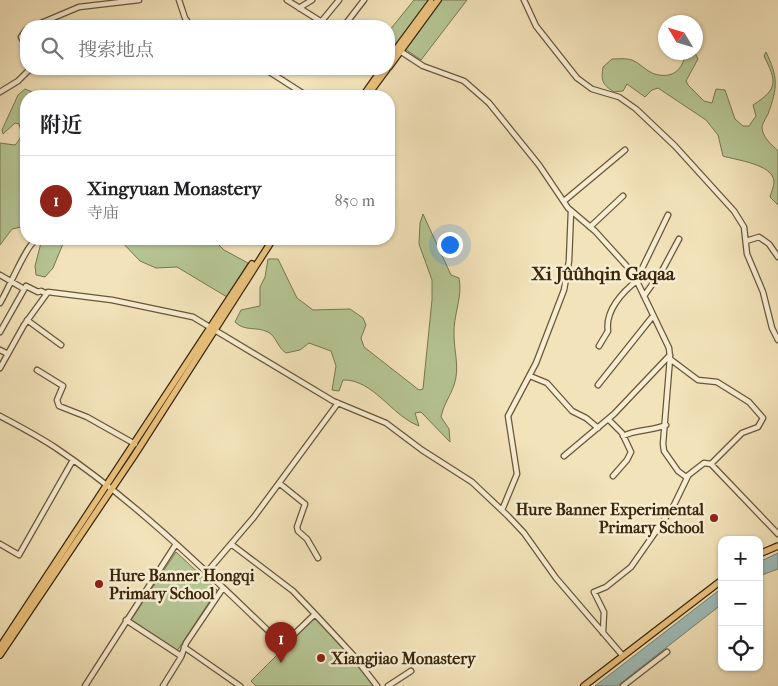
<!DOCTYPE html>
<html lang="zh">
<head>
<meta charset="utf-8">
<style>
  body { margin:0; font-family:"IM FELL French Canon","Noto Serif SC",serif; background:#f2f2f2; color:#202124 }
  .controls { position:absolute; right:15px; bottom:15px; display:grid; overflow:hidden; border-radius:10px; box-shadow:0 1px 4px #0004 }
  .controls button { width:45px; height:45px; display:grid; place-items:center; padding:0; border:0; border-bottom:1px solid #e0e0e0; background:#fff; color:#202124; font:25px sans-serif }
  .compass { position:absolute; left:658px; top:15px; width:45px; height:45px; border-radius:50%; background:#fff; box-shadow:0 1px 4px #0004; rotate:308deg }
  .you { position:absolute; left:449px; top:244px; width:18px; height:18px; margin:-12px; border:4px solid #fff; border-radius:50%; background:#1a73e8; box-shadow:0 0 0 8px #1a73e833 }
  .badge { display:grid; place-items:center; width:32px; height:32px; border-radius:50%; background:#8f2418; color:#fff; font-size:16px; font-weight:700 }
  .pin { position:absolute; translate:-50% -41px; filter:drop-shadow(0 1px 2px #0008) }
  .pin::after { content:''; position:absolute; top:26px; width:18px; height:15px; background:inherit; clip-path:polygon(0 0,100% 0,50% 100%) }
  .list { margin:0; padding:0; list-style:none }
  h2 { display:flex; justify-content:space-between; align-items:center; height:65px; margin:0; padding:0 20px; font-size:21px }
  h2 small { font-size:16px; font-weight:400; color:#757577 }
  .list li { display:grid; grid-template-columns:32px 1fr auto; gap:15px; align-items:center; box-sizing:border-box; height:90px; padding:0 20px; border-top:1px solid #e0e0e0 }
  .list b { display:block; font-size:19px; white-space:nowrap }
  .list p { margin:0; font-size:16px; white-space:nowrap; color:#757577 }
  .list em { font-size:16px; font-style:normal; color:#757577 }
  .icon { flex:none; width:28px; height:28px; fill:none; stroke:currentColor; stroke-width:2; stroke-linecap:round; stroke-linejoin:round }
  .map { position:relative; flex:none; width:778px; height:686px; overflow:hidden }
  .search { position:absolute; background:#fff; box-shadow:0 1px 4px #0004; left:20px; top:20px; width:375px; height:55px; display:flex; align-items:center; gap:12px; box-sizing:border-box; padding:0 18px; border-radius:20px; color:#757577; font-size:19px }
  .panel { position:absolute; background:#fff; box-shadow:0 1px 4px #0004; left:20px; top:90px; width:375px; height:155px; border-radius:20px }
  .map>svg:first-child { display:block }
  .green { fill:#b6c594; stroke:#787650 }
  .water { fill:#9ebcb8; stroke:#768073 }
  .lines { fill:none; stroke-linecap:round; stroke-linejoin:round }
  .minor-casing { stroke:#685638; stroke-width:7 }
  .major-casing { stroke:#3a270c; stroke-width:8 }
  .minor { stroke:#f7edd2; stroke-width:4.5 }
  .major { stroke:#eac27d; stroke-width:5.5 }
  .poi-dot { fill:#8f2418; stroke:#f7edd2; stroke-width:2 }
  .labels { text-anchor:middle; dominant-baseline:central; stroke-width:5; stroke-linejoin:round; paint-order:stroke }
  .poi-label { font-size:16px; font-weight:bold; fill:#3a270c; stroke:#f7edd2; text-anchor:start }
  .quarter-label { font-size:19px; font-weight:bold; fill:#3a270c; stroke:#f7edd2 }
</style>
</head>
<body>
<div class="map">
<svg width="778" height="686" viewBox="0 0 778 686">
  <rect width="100%" height="100%" fill="#f3e3ba"/>
  <filter id="stains"><feTurbulence type="fractalNoise" baseFrequency=".004" numOctaves="4"/><feColorMatrix values="0 0 0 0 .2 0 0 0 0 .09 0 0 0 0 .02 0 0 0 .5 -.17"/></filter>
  <radialGradient id="worn" r=".72"><stop offset=".6" stop-color="#630" stop-opacity="0"/><stop offset="1" stop-color="#630" stop-opacity=".3"/></radialGradient>
  <!-- green -->
  <path class="green" d="M 414,0 L 429,0 L 389,52 L 389,31 Z
    M 441,0 L 467,0 L 421,60 L 405,49 Z
    M 766,52 C 778,77 778,87 768,114 C 766,118 762,124 762,128 C 763,138 772,145 778,151 L 778,205 L 770,197 C 771,193 774,186 774,182 C 774,164 735,160 723,156 L 718,135 L 706,120 L 658,88 L 652,90 L 645,97 L 627,84 L 623,91 L 614,92 C 602,84 601,81 603,67 L 612,59 C 618,59 626,58 632,60 C 640,63 645,70 652,73 C 667,79 680,74 684,59 L 673,53 L 695,53 L 698,59 L 686,81 L 688,85 L 704,101 L 712,103 L 716,89 L 725,90 L 735,119 L 743,126 L 749,126 L 756,116 L 753,105 C 778,89 777,82 764,56 Z
    M 25,89 L 42,96 L 26,96 L 26,226 L 12,229 L 0,245 L 0,143 L 15,145 C 22,138 22,133 19,124 L 15,123 L 3,134 L 2,130 L 18,95 Z
    M 423,214 L 451,275 L 459,278 C 463,297 453,315 454,335 C 454,351 460,369 454,385 C 450,397 444,403 441,417 L 449,429 L 450,442 L 421,412 L 415,413 L 419,426 C 392,416 373,379 343,380 L 339,391 L 332,390 L 336,366 L 331,351 L 309,343 L 300,350 L 286,353 C 277,347 277,337 268,332 C 256,326 245,332 235,322 L 241,310 L 260,306 L 260,287 L 265,277 L 268,259 L 278,259 L 297,298 L 313,310 L 350,309 L 363,318 L 366,325 L 361,338 L 364,347 L 419,390 L 423,389 L 432,300 L 432,280 L 419,244 L 420,223 Z
    M 42,239 L 65,239 L 53,268 L 45,277 L 36,275 L 35,266 Z
    M 119,239 L 209,239 L 217,243 L 224,250 L 248,263 L 227,297 L 177,267 L 156,268 L 140,261 Z
    M 176,552 L 217,590 L 177,651 L 131,620 Z
    M 315,617 L 345,649 L 376,686 L 256,686 L 251,681 Z"/>
  <!-- water -->
  <path class="water" d="M 778,553 L 778,569 L 759,576 L 759,562 Z
    M 722,588 L 722,604 L 617,686 L 595,686 Z"/>
  <g class="lines">
    <!-- minor casing -->
    <g class="minor-casing">
      <path id="minor" d="M 179,0 L 185,18 L 191,26
        M 287,0 L 328,26
        M 524,0 L 536,26 L 577,78 L 592,89 L 619,97 L 636,109 L 675,146 L 734,211 L 744,227 L 747,254 L 763,292 L 772,328 L 778,340
        M 299,8 L 312,0
        M 321,22 L 339,0
        M 34,26 L 79,7 L 139,0
        M 344,26 L 364,0
        M 26,30 L 21,37 L 26,46
        M 400,51 L 423,66 L 464,81 L 489,103 L 539,165 L 568,208 L 595,231 L 633,273 L 669,348 L 670,358 L 663,444 L 664,451 L 678,471 L 686,477 L 704,463 L 711,464 L 778,534
        M 265,69 L 307,96
        M 0,92 L 18,81 L 30,69
        M 564,201 L 625,150
        M 590,227 L 623,196
        M 746,241 L 759,237 L 769,244 L 778,257
        M 0,275 L 24,289
        M 637,279 L 668,215
        M 644,296 L 663,269 L 679,239
        M 0,303 C 7,292 26,247 33,243
        M 27,320 L 61,345
        M 0,332 L 26,286 L 38,292 L 41,291 L 45,293
        M 599,346 L 608,331 C 605,311 622,292 638,280
        M 0,350 L 8,354
        M 670,359 L 698,380 L 717,382 L 749,402 L 763,418 L 758,427 L 742,433 L 711,464
        M 0,368 L 24,325 L 48,292 L 112,300 L 193,317 L 333,401 L 386,423 L 422,450 L 472,482 L 508,516 L 524,533 L 556,578 L 623,656
        M 37,370 L 63,386 L 57,400 L 59,406 L 87,417 L 135,444
        M 530,376 L 547,383 L 572,411 L 586,418 L 598,428
        M 598,385 L 653,316
        M 0,416 C 19,426 38,436 56,448 C 139,504 211,576 283,645 L 315,614 L 353,655 L 377,686
        M 608,419 L 622,433 L 631,452 L 627,460 L 613,476
        M 623,436 C 637,429 652,431 666,425
        M 564,456 L 614,414 L 670,355
        M 279,483 L 305,504 L 297,527 L 298,531 L 307,539 L 318,558
        M 502,510 L 517,474 L 508,416 L 536,363 L 564,290 L 569,261 L 571,211
        M 0,544 L 19,555 L 73,460
        M 231,544 L 293,591 L 315,614
        M 207,572 L 254,517 L 338,403
        M 126,620 L 181,656
        M 603,633 L 604,612 L 594,592 L 606,587 L 631,567 L 673,507 L 688,476
        M 184,647 L 240,686
        M 85,686 L 176,544
        M 163,686 L 181,657 L 186,643 L 223,588
        M 388,686 L 411,671
        M 623,686 L 667,652"/>
    </g>
    <!-- major casing -->
    <g class="major-casing">
      <path id="major" d="M 389,59 L 431,2
        M 389,67 L 438,0
        M 363,96 L 382,69
        M 367,96 L 387,69
        M 759,554 L 778,546
        M 0,647 L 252,264
        M 0,655 L 134,456 L 273,239
        M 584,686 L 722,580"/>
    </g>
    <!-- minor -->
    <use href="#minor" class="minor"/>
    <!-- major -->
    <use href="#major" class="major"/>
  </g>
  <!-- markers -->
  <g class="poi-dot">
    <circle cx="714" cy="518" r="5"/>
    <circle cx="99" cy="584" r="5"/>
    <circle cx="321" cy="658" r="5"/>
  </g>
  <g class="labels">
    <!-- poi labels -->
    <g class="poi-label">
      <text x="704" y="509" text-anchor="end">Hure Banner Experimental<tspan x="704" dy="18">Primary School</tspan></text>
      <text x="109" y="575">Hure Banner Hongqi<tspan x="109" dy="18">Primary School</tspan></text>
      <text x="331" y="658">Xiangjiao Monastery</text>
    </g>
    <!-- quarter labels -->
    <g class="quarter-label">
      <text x="603" y="274">Xi Jûûhqin Gaqaa</text>
    </g>
  </g>
  <rect width="100%" height="100%" filter="url(#stains)"/>
  <rect width="100%" height="100%" fill="url(#worn)"/>
</svg>
<div class="controls">
<button>+</button>
<button>−</button>
<button><svg class="icon" aria-label="locate" viewBox="0 0 24 24"><circle cx="12" cy="12" r="6"/><path d="M12 2v4M12 18v4M2 12h4M18 12h4"/></svg></button>
</div>
<svg class="compass" viewBox="-18 -18 36 36"><path d="M0-13l5 13h-10z" fill="#e53935"/><path d="M0 13l5-13h-10z" fill="#757577"/></svg>
<div class="you"></div>
<div class="pin badge" style="left:281px;top:663px">1</div>
<div class="search"><svg class="icon" aria-label="search" viewBox="0 0 24 24"><circle cx="10" cy="10" r="6"/><path d="M15 15l6 6"/></svg>搜索地点</div>
<section class="panel">
<h2>附近<small></small></h2>
<ul class="list">
<li><span class="badge">1</span><div><b>Xingyuan Monastery</b><p>寺庙</p></div><em>850 m</em></li>
</ul>
</section>
</div>
</body>
</html>
